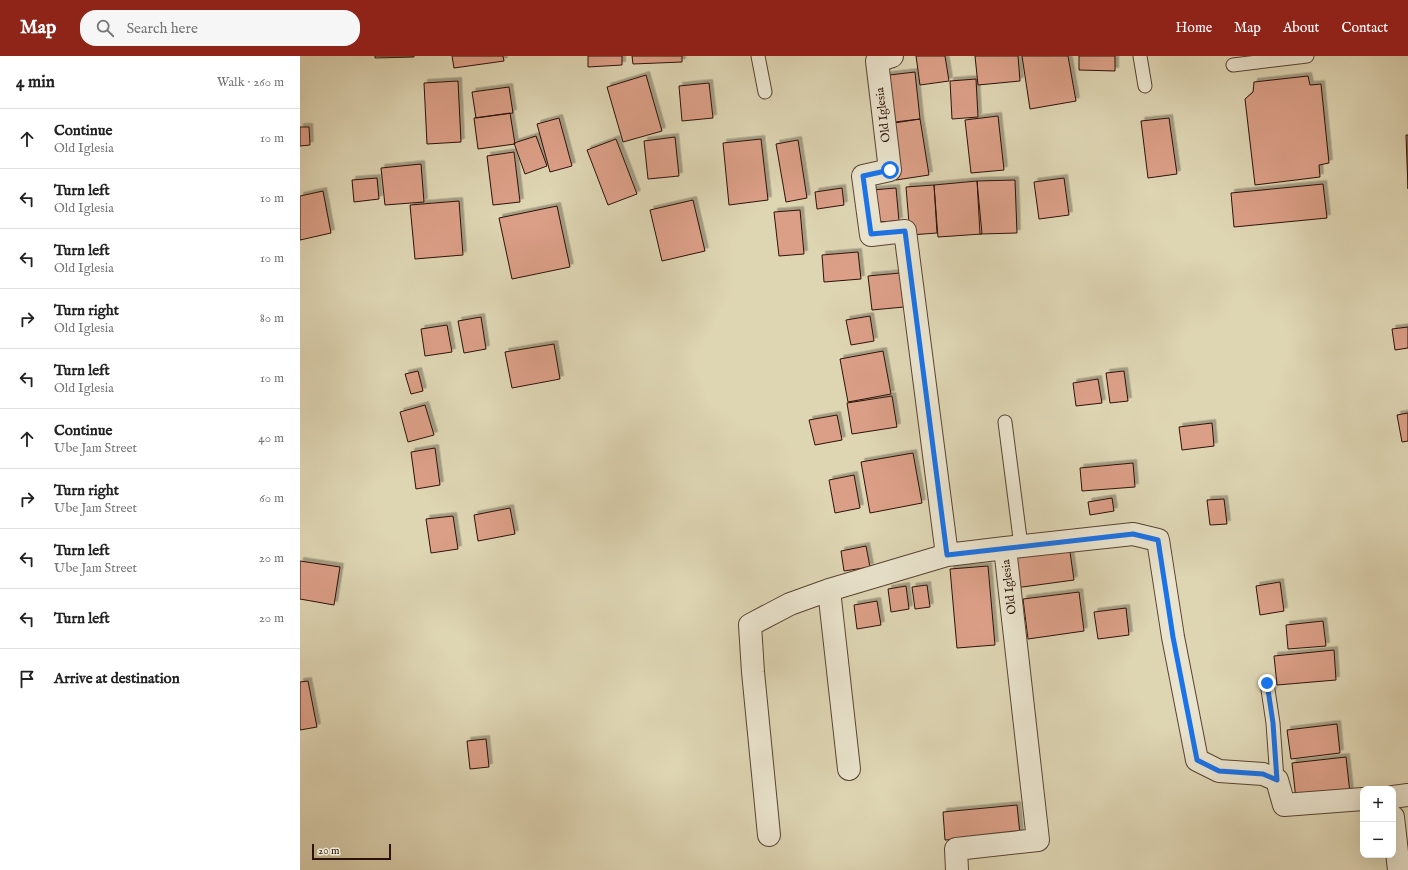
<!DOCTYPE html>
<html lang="en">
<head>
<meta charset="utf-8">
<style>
  body { margin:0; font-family:"IM FELL English",serif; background:#f6f6f6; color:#222 }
  .controls { position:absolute; right:12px; bottom:12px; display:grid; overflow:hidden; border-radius:8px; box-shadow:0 4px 16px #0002 }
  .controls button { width:36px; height:36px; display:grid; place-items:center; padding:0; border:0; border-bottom:1px solid #e0e0e0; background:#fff; color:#222; font:20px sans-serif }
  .scale { position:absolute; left:12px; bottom:10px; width:79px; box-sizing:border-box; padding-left:4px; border:2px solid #2c1208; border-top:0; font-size:11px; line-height:14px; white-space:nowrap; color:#2c1208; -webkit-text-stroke:3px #eae4ce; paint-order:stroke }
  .stop { position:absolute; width:12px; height:12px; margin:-9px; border:3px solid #1a73e8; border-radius:50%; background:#fff }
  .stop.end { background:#1a73e8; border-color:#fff; box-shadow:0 1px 4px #0008 }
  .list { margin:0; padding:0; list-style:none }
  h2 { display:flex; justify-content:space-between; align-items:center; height:52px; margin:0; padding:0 16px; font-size:17px }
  h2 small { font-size:13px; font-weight:400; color:#767676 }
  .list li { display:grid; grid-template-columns:26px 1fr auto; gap:12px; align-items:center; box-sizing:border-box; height:60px; padding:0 16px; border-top:1px solid #e0e0e0 }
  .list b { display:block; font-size:15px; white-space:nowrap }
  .list p { margin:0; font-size:13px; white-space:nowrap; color:#767676 }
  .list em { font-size:13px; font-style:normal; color:#767676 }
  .icon { flex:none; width:22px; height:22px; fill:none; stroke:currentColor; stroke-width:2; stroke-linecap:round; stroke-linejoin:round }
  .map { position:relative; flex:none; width:1108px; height:814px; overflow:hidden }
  header { display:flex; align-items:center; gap:24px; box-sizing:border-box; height:56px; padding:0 20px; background:#8f2418; color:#fff }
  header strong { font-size:19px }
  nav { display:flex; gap:22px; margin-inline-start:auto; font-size:14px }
  .search { width:280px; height:36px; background:#f6f6f6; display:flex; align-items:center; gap:10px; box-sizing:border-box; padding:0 14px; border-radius:16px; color:#767676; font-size:15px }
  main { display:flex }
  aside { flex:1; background:#fff }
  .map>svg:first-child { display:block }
  .building { fill:#db9f87; stroke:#2c1208; filter:url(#shadow) }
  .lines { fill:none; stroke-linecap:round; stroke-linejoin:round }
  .service-casing { stroke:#584333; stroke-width:15 }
  .minor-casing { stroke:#584333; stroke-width:24 }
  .service { stroke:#eae4ce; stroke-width:13 }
  .minor { stroke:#eae4ce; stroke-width:22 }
  .route { stroke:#1a73e8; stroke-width:5 }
  .labels { text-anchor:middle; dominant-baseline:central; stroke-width:3; stroke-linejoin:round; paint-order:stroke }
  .street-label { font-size:12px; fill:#2c1208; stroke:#eae4ce }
</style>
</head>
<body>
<header>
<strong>Map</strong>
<div class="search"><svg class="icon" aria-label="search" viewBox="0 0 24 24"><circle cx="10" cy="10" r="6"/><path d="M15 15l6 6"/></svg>Search here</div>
<nav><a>Home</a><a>Map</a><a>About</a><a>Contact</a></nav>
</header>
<main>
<aside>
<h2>4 min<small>Walk · 260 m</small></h2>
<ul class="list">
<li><svg class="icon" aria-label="ahead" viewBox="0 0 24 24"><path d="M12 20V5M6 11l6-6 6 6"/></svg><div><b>Continue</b><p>Old Iglesia</p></div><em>10 m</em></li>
<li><svg class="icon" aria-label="left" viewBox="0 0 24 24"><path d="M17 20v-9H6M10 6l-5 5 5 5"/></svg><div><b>Turn left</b><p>Old Iglesia</p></div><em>10 m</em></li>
<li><svg class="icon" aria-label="left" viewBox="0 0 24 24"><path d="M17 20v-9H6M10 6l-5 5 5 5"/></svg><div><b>Turn left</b><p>Old Iglesia</p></div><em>10 m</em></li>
<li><svg class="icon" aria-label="right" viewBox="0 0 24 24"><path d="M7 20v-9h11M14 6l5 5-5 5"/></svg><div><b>Turn right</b><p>Old Iglesia</p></div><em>80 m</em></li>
<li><svg class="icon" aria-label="left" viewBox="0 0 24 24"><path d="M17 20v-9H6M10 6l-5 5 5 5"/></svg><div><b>Turn left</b><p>Old Iglesia</p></div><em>10 m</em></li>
<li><svg class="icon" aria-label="ahead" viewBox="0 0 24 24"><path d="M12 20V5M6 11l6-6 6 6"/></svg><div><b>Continue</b><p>Ube Jam Street</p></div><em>40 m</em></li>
<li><svg class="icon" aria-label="right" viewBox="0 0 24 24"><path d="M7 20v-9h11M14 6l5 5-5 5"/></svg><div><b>Turn right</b><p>Ube Jam Street</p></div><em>60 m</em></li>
<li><svg class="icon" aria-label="left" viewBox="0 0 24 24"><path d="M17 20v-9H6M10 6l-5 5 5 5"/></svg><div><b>Turn left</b><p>Ube Jam Street</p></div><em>20 m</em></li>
<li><svg class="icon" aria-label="left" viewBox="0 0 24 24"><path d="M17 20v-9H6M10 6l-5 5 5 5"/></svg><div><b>Turn left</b></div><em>20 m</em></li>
<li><svg class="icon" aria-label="arrive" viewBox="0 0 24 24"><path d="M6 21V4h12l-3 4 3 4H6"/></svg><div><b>Arrive at destination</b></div></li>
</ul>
</aside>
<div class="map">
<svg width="1108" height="814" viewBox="0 0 1108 814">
  <defs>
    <filter id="shadow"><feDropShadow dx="3.5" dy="-3.5" stdDeviation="0" flood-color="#0004"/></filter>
  </defs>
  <rect width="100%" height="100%" fill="#ded5b3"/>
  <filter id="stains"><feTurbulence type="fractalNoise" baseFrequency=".005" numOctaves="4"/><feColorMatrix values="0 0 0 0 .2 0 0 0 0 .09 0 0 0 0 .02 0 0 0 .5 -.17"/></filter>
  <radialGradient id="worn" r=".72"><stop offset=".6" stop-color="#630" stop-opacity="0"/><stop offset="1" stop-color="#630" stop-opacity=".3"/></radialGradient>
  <!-- building -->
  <path class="building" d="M 75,0 L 114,0 L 114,1 L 75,2 Z
    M 152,0 L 203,0 L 204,5 L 154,12 Z
    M 288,0 L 322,0 L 322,9 L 288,11 Z
    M 332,0 L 382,0 L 382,6 L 333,8 Z
    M 616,0 L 645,0 L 649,25 L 620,29 Z
    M 675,0 L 718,0 L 720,25 L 678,29 Z
    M 722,0 L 768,0 L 776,45 L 730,53 Z
    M 779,0 L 815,0 L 815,15 L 779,14 Z
    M 615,16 L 620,63 L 586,67 L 581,20 Z
    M 346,19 L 362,75 L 323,86 L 307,31 Z
    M 1008,20 L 1010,29 L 1021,28 L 1029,107 L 1019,109 L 1020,121 L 955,129 L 945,43 L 953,36 L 954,26 Z
    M 676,23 L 678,61 L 652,63 L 650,25 Z
    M 158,25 L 161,86 L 127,88 L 124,27 Z
    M 409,27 L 413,62 L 382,65 L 379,30 Z
    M 209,31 L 213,57 L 176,62 L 172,36 Z
    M 210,57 L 215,88 L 178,93 L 174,62 Z
    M 698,60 L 704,114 L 671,117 L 665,64 Z
    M 259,62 L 272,110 L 250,116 L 237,68 Z
    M 869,62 L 877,118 L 848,122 L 841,65 Z
    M 620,63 L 629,119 L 596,124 L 588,68 Z
    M 0,71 L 9,71 L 10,89 L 0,90 Z
    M 1106,79 L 1108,79 L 1108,133 Z
    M 236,80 L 247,110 L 225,118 L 214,87 Z
    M 375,81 L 379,120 L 348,123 L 344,85 Z
    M 316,83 L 337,138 L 308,149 L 287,94 Z
    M 461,83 L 468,144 L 429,149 L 423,87 Z
    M 498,84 L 507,142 L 486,146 L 476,88 Z
    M 214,96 L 220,146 L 193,149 L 187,100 Z
    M 121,108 L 124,146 L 85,149 L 81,112 Z
    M 77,122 L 79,143 L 54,146 L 52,124 Z
    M 764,122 L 769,159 L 739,163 L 734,126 Z
    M 715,124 L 717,177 L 680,178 L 677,125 Z
    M 677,125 L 682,178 L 638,181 L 634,129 Z
    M 1023,128 L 1027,162 L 934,171 L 931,137 Z
    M 634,129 L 637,177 L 610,179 L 606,131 Z
    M 542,132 L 544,149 L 517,153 L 515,136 Z
    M 596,132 L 599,165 L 574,166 L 572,134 Z
    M 23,135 L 31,177 L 0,184 L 0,140 Z
    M 393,144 L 405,195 L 362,205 L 350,154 Z
    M 159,145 L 163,199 L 115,203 L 110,149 Z
    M 257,150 L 270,211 L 212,223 L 199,162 Z
    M 500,154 L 504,198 L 479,200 L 474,156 Z
    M 558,196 L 561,223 L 524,226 L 522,199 Z
    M 600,217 L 604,251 L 572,254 L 568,220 Z
    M 570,260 L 574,285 L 551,289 L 546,264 Z
    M 181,261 L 186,293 L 164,297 L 158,265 Z
    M 147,269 L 152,296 L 125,300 L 121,273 Z
    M 1108,271 L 1108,292 L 1095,294 L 1092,273 Z
    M 254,288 L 260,323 L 212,332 L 205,296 Z
    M 583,295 L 591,338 L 548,346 L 540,303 Z
    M 118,315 L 123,335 L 111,338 L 105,318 Z
    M 824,315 L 828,345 L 810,347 L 806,317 Z
    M 798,323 L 802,347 L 776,350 L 773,327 Z
    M 592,340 L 597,371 L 552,378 L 547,347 Z
    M 125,349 L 134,379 L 108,386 L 100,356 Z
    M 1108,357 L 1108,385 L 1102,386 L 1097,359 Z
    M 537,359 L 542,384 L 515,389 L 509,364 Z
    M 912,367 L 914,390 L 882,394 L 879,371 Z
    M 135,392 L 140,429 L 116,433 L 111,396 Z
    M 613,397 L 622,447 L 570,457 L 561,406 Z
    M 833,407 L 835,431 L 782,435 L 780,412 Z
    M 554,419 L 560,452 L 535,457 L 529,424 Z
    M 812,442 L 814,455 L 790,459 L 788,446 Z
    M 924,443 L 927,468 L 910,469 L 907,444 Z
    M 210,452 L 215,478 L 178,485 L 174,459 Z
    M 153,460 L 158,493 L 131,497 L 126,463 Z
    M 769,489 L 774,524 L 715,532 L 710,497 Z
    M 566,490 L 570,511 L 544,515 L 541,495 Z
    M 0,505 L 40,511 L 34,549 L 0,543 Z
    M 688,510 L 695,589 L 657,592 L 650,513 Z
    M 980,526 L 984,555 L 960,559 L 956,530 Z
    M 627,529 L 630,551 L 615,553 L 612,531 Z
    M 606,530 L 609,553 L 591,556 L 588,533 Z
    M 779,536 L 784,575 L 728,583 L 723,543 Z
    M 577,545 L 581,569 L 557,573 L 554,549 Z
    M 826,552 L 829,579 L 798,583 L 794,556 Z
    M 1023,565 L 1026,590 L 988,593 L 986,569 Z
    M 1034,594 L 1036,624 L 977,629 L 974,600 Z
    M 8,625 L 17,671 L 0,674 L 0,626 Z
    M 1037,668 L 1040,697 L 991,703 L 987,674 Z
    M 186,683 L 189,711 L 170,713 L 167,685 Z
    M 1046,701 L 1050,737 L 996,743 L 992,707 Z
    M 717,749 L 720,778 L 645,784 L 643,756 Z"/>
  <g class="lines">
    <!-- service casing -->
    <g class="service-casing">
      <path id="service" d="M 458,0 L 465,36
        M 840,0 L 845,30
        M 933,9 L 1007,0
        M 705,366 L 721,490
        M 967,627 L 973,667 L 977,724"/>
    </g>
    <!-- minor casing -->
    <g class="minor-casing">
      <path id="minor" d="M 592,0 L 577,5 L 590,114 L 563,120 L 571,179 L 605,175 L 647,499 L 705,492 L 738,784 L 656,793 L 657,814
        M 705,492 L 833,478 L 858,484 L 873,581 L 897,704 L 919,715 L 963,718 L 977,724 L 984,749 L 1063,743
        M 529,534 L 549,713
        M 1093,741 L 1108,739
        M 1093,761 L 1099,814
        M 469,779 L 453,616 L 450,569 L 490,548 L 529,534 L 647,499"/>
    </g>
    <!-- service -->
    <use href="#service" class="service"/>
    <!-- minor -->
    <use href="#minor" class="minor"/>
  </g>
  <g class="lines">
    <!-- route -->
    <path class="route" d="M 590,114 L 563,120 L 571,178 L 605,175 L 647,499 L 833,478 L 858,484 L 873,581 L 897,704 L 919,715 L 963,718 L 977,724 L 973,667 L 967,627"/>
  </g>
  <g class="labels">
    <!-- street labels -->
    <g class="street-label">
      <text transform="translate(583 59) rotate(-97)">Old Iglesia</text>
      <text transform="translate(709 531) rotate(-97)">Old Iglesia</text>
    </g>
  </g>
  <rect width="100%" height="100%" filter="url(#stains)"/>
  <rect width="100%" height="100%" fill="url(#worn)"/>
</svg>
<div class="controls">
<button>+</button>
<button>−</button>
</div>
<div class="scale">20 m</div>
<div class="stop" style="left:590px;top:114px"></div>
<div class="stop end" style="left:967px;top:627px"></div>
</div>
</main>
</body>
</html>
